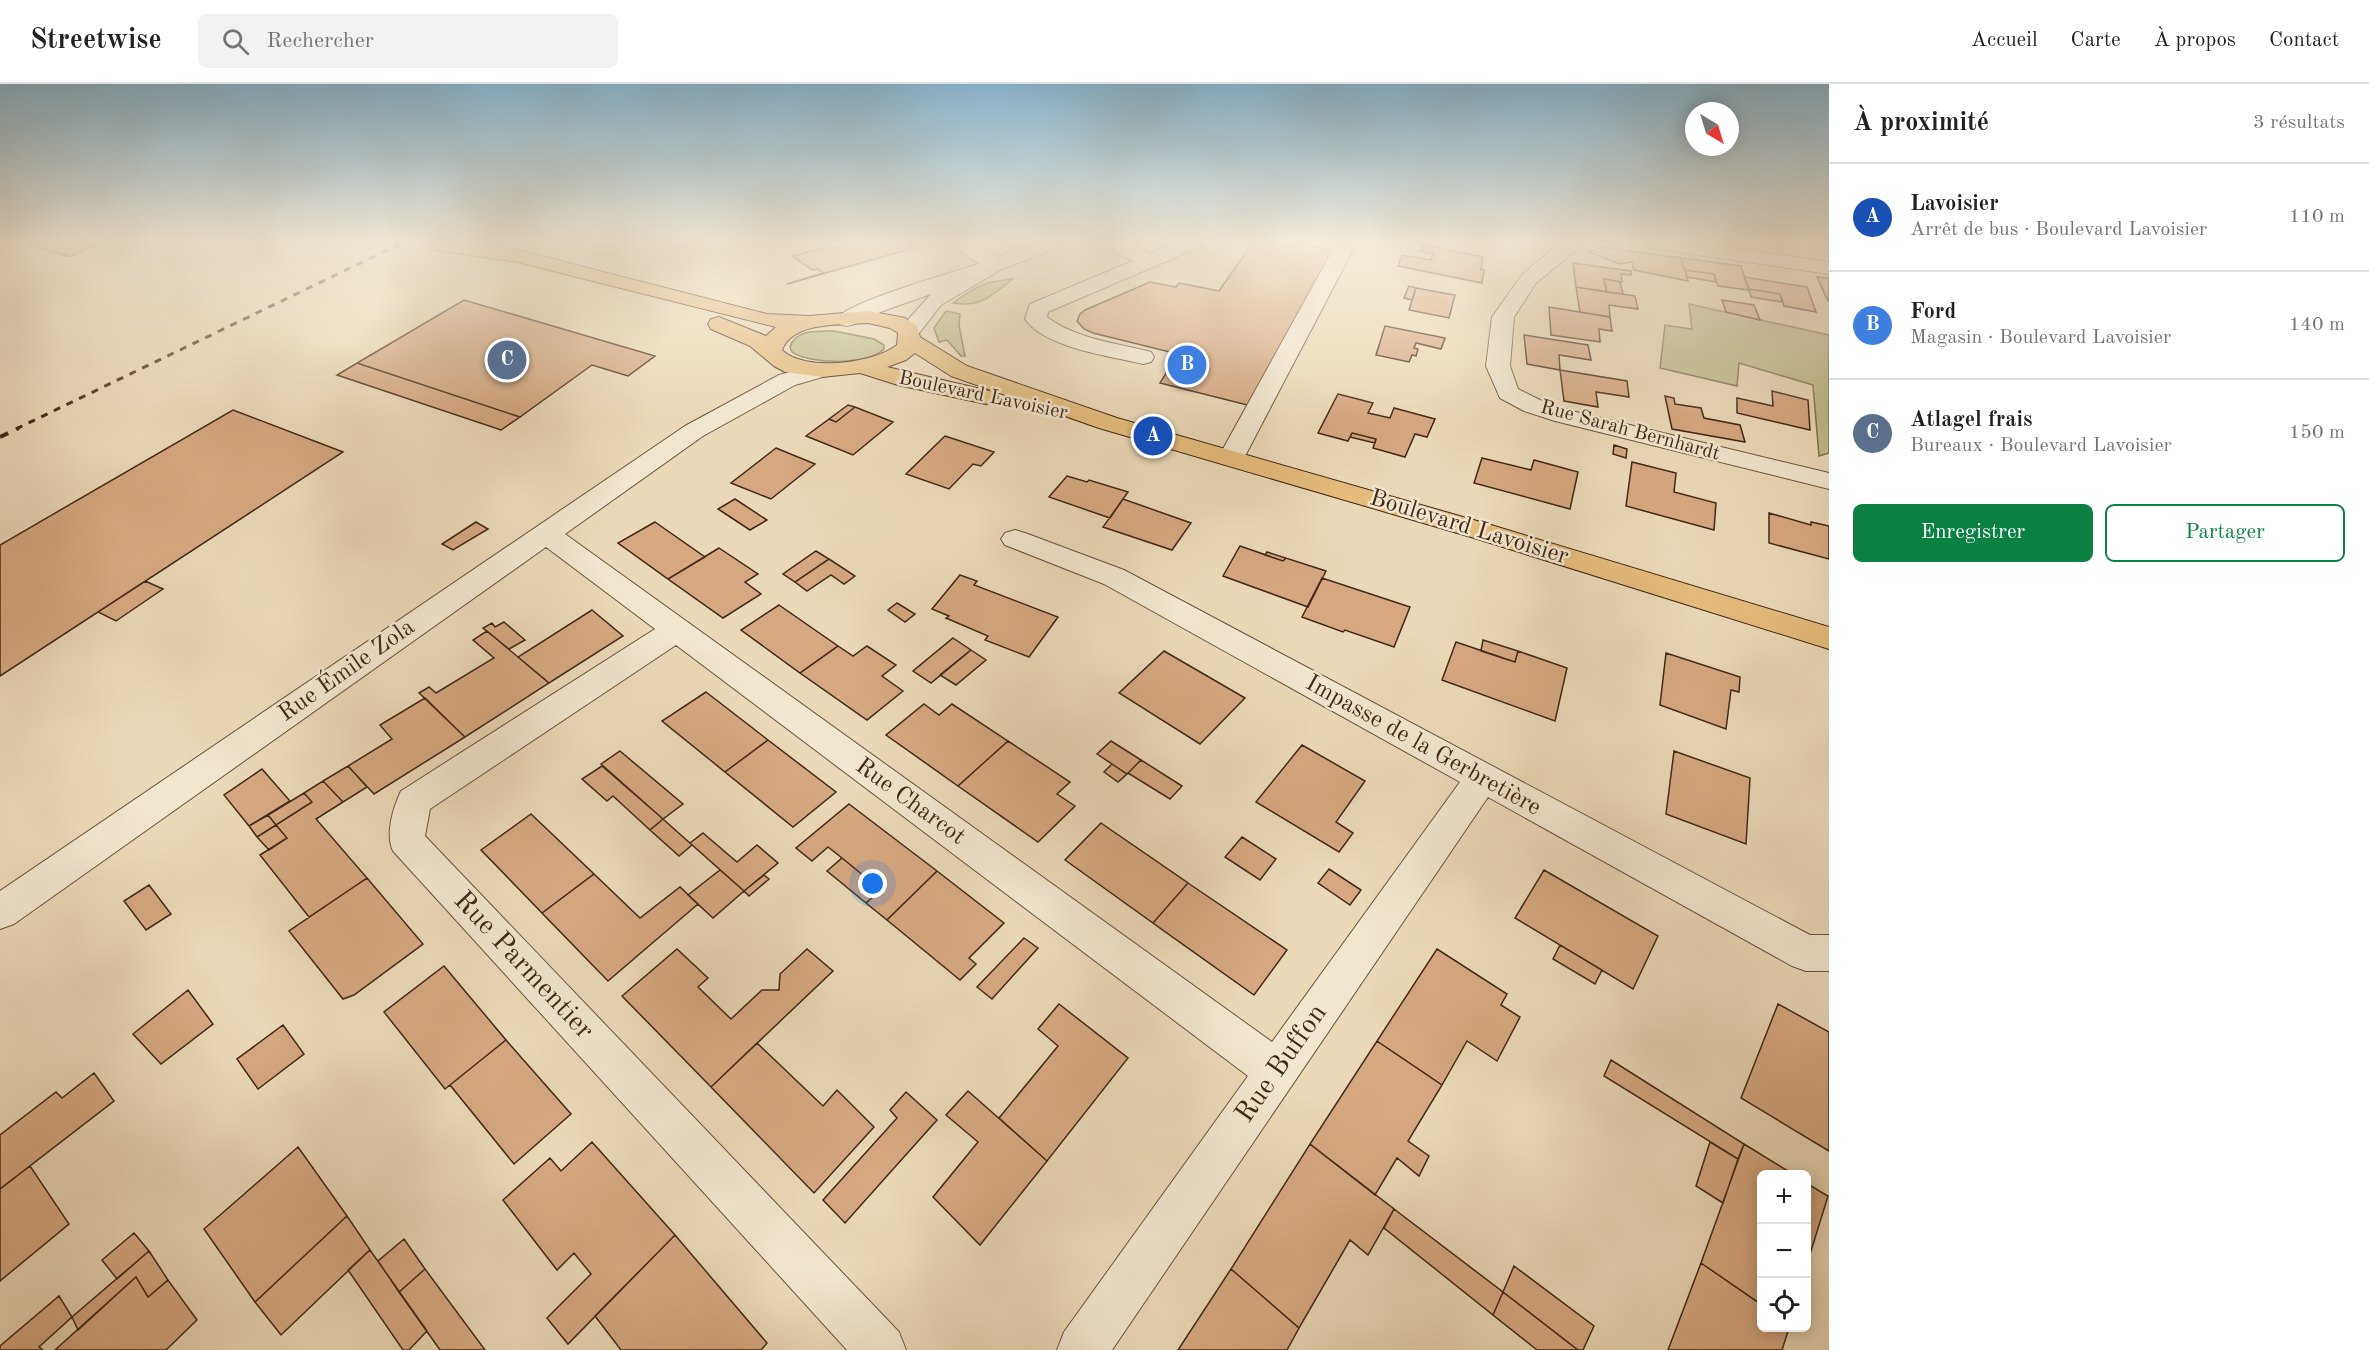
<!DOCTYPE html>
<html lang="fr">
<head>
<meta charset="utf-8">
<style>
  body { margin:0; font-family:"Old Standard TT",serif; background:#f2f2f2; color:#202124 }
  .controls { position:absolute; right:18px; bottom:18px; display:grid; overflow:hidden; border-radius:9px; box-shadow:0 3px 15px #0003 }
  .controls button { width:54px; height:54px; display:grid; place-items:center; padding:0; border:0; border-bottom:2px solid #e0e0e0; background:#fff; color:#202124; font:30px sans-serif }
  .compass { position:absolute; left:1685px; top:18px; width:54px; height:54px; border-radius:50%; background:#fff; box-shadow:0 3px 15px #0003; rotate:142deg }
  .you { position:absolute; left:873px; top:800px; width:21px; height:21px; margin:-15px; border:4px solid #fff; border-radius:50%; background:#1a73e8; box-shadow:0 0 0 9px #1a73e833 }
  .badge { display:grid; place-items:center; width:39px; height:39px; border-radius:50%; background:#0b8043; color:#fff; font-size:20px; font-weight:700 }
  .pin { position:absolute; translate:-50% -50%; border:3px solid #fff; box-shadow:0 2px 6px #0006 }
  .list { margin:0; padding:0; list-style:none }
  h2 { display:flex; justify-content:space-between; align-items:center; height:78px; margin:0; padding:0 24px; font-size:26px }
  h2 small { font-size:20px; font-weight:400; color:#757577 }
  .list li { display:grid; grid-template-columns:39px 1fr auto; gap:18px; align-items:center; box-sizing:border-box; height:108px; padding:0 24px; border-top:2px solid #e0e0e0 }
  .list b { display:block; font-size:22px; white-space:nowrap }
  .list p { margin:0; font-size:20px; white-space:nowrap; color:#757577 }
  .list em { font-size:20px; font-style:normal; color:#757577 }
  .actions { display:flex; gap:12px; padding:18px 24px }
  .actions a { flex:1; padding:14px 0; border:2px solid #0b8043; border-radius:9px; text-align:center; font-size:21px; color:#0b8043 }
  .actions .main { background:#0b8043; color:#fff }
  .icon { flex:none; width:33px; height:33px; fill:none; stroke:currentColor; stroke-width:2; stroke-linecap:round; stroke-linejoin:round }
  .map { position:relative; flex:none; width:1829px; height:1266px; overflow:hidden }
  header { display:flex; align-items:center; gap:36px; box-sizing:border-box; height:84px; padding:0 30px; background:#fff; border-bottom:2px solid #e0e0e0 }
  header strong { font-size:28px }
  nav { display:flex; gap:33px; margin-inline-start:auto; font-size:21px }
  .search { width:420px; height:54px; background:#f2f2f2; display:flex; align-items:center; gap:15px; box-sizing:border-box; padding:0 21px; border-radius:9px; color:#757577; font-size:22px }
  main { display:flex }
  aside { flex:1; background:#fff }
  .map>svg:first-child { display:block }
  .green { fill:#bebd89; stroke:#7f7350; stroke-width:1.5 }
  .building { fill:#d7a87f; stroke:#402918; stroke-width:1.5 }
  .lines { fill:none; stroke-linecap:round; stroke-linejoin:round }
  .minor-casing { stroke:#6a5540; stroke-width:2 }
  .major-casing { stroke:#402918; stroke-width:2 }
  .minor { fill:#f1e6d0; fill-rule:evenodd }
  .major { fill:#e5bc7b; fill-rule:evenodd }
  .rail-far1 { stroke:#402918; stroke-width:3; stroke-dasharray:7 7; stroke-linecap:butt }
  .rail { stroke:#402918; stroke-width:4; stroke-dasharray:9 9; stroke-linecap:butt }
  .labels { text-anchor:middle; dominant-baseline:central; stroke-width:5; stroke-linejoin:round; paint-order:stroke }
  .far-street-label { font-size:20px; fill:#402918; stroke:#f1e6d0 }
  .street-label { font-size:24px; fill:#402918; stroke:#f1e6d0 }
  .near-street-label { font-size:28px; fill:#402918; stroke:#f1e6d0 }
</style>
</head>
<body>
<header>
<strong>Streetwise</strong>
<div class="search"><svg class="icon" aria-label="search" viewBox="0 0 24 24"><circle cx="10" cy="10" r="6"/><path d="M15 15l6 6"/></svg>Rechercher</div>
<nav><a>Accueil</a><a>Carte</a><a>À propos</a><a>Contact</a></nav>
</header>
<main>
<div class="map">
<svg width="1829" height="1266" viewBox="0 0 1829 1266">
  <rect width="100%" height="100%" fill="#ead9b6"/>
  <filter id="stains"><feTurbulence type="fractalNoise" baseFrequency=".00333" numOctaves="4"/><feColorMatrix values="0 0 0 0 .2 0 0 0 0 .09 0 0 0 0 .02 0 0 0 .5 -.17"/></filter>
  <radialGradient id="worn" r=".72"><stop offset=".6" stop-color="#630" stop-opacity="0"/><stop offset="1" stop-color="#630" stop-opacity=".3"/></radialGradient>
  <!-- green -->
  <path class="green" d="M 1013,195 C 991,211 982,224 953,219 C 975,203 985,197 1013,195 Z
    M 1689,220 L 1829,251 L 1829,369 L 1819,372 L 1813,301 L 1739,279 L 1737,302 L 1660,284 L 1665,241 L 1692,245 Z
    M 946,227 L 960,230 L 959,241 L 965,272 L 961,272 L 947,256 L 939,258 L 934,244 Z
    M 834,247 L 874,255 L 884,261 L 884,265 C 868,281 811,281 792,268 L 790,263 C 795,245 819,247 834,247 Z"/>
  <!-- building -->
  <path class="building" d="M 32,158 L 99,158 L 70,173 L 27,160 Z
    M 855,158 L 919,158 L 910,161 L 914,164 L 787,200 L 823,189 L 818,185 L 812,186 L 793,172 L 830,162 L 827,163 L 830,165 Z
    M 1253,158 L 1293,158 L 1333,167 L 1251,322 L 1160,299 L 1178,270 L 1093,249 L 1084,245 L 1077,237 L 1080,230 L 1085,226 L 1150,198 L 1176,203 L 1179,199 L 1219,207 Z
    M 1423,161 L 1483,173 L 1481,186 L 1484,186 L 1482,199 L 1398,182 L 1402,171 L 1431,176 L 1433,170 L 1420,167 Z
    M 1603,163 L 1681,174 L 1688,197 L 1634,186 L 1632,178 L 1620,180 L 1589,168 Z
    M 1681,174 L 1741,182 L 1749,206 L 1718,202 L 1714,190 L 1685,186 Z
    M 1573,179 L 1631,187 L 1631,191 L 1621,190 L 1622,198 L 1604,195 L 1607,208 L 1576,203 Z
    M 1685,186 L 1714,190 L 1716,198 L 1687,193 Z
    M 1744,193 L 1807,203 L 1816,228 L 1784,222 L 1780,210 L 1749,205 Z
    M 1817,193 L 1829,194 L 1829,217 L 1828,217 Z
    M 1604,195 L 1620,198 L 1623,210 L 1607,208 Z
    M 1409,202 L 1416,204 L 1412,216 L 1404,214 Z
    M 1576,203 L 1635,212 L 1638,225 L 1609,221 L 1610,233 L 1580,228 Z
    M 1416,204 L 1455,211 L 1449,234 L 1409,226 Z
    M 1749,205 L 1780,210 L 1782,218 L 1751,213 Z
    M 464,216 L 655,272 L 628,292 L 592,281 L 520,333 L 357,279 Z
    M 1722,216 L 1754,221 L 1760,236 L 1726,228 Z
    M 1549,223 L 1610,233 L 1612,247 L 1599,245 L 1600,258 L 1551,251 Z
    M 1385,242 L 1445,254 L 1441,265 L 1416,259 L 1414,264 L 1418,265 L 1416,272 L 1412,271 L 1409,278 L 1376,271 Z
    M 1524,251 L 1588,261 L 1591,276 L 1559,271 L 1560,286 L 1527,280 Z
    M 357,279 L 520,333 L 501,346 L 337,291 Z
    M 1560,286 L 1627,297 L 1629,313 L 1596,308 L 1598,323 L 1564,317 Z
    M 1772,307 L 1808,316 L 1810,346 L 1737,329 L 1737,314 L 1773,322 Z
    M 1338,310 L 1373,319 L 1368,329 L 1390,334 L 1394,324 L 1435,335 L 1427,353 L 1415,350 L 1405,373 L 1373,364 L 1376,355 L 1352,349 L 1348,357 L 1318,349 Z
    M 1665,312 L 1674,314 L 1675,320 L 1701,324 L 1704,334 L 1740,341 L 1745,358 L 1672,345 Z
    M 848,321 L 855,323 L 836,338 L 829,335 Z
    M 855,323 L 893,338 L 853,371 L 806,352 L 829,335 L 836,338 Z
    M 233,326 L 343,368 L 0,592 L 0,461 Z
    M 1352,349 L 1376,355 L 1375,359 L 1350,353 Z
    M 945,352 L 994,368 L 981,382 L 973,380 L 949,405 L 906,390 Z
    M 1614,361 L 1627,365 L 1626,374 L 1613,370 Z
    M 776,364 L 815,380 L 771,415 L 731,399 Z
    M 1482,374 L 1531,386 L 1534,376 L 1578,388 L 1570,425 L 1474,399 Z
    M 1632,378 L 1676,389 L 1674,408 L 1716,419 L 1714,446 L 1626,422 Z
    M 1067,392 L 1087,398 L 1089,396 L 1128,408 L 1110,434 L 1049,413 Z
    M 735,415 L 767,436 L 750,446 L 718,425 Z
    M 1123,415 L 1191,439 L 1172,466 L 1103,443 Z
    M 1769,429 L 1811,441 L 1811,438 L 1829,442 L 1829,475 L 1769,459 Z
    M 476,438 L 488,445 L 453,466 L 442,460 Z
    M 655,438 L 705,473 L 668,495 L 618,459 Z
    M 1240,462 L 1283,477 L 1286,474 L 1326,487 L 1308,523 L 1223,492 Z
    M 719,464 L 758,490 L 745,498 L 761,510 L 723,534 L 668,495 Z
    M 816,467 L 829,475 L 795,498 L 783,490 Z
    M 1267,468 L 1286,474 L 1283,477 L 1265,471 Z
    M 829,475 L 855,492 L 844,500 L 831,491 L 807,507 L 795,498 Z
    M 960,491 L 977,497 L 974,501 L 1058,533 L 1029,573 L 985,556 L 988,552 L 946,534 L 949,532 L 932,525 Z
    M 1322,494 L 1410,523 L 1394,563 L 1345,546 L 1343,548 L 1302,533 Z
    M 145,497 L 163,505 L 116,537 L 98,528 Z
    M 897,519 L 915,530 L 905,538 L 888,526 Z
    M 779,521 L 838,562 L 800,589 L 741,546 Z
    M 592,526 L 623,552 L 549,599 L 518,573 Z
    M 504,538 L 525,556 L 509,565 L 483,544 L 492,539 L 495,543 Z
    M 487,547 L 549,599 L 465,653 L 419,609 L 429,603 L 436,609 L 494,574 L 473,556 Z
    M 953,554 L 971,566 L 931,599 L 913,587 Z
    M 1483,556 L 1518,567 L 1515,578 L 1481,567 Z
    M 1456,558 L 1515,578 L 1518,567 L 1567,584 L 1555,637 L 1442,596 Z
    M 838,562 L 853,572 L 867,562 L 896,581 L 882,592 L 903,607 L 867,636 L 800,589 Z
    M 971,566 L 986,576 L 956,601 L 940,591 Z
    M 1164,567 L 1245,614 L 1200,660 L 1119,609 Z
    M 1666,569 L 1740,593 L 1739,608 L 1731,606 L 1726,645 L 1660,621 Z
    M 706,608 L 768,656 L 725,688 L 662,637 Z
    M 425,614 L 465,653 L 374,710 L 348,682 L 392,655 L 380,641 Z
    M 924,620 L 939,631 L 952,620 L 1008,657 L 958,702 L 886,651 Z
    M 768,656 L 836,708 L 793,743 L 725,688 Z
    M 1008,657 L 1070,698 L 1057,710 L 1075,722 L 1038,758 L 958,702 Z
    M 1111,657 L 1141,676 L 1127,690 L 1097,670 Z
    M 1302,661 L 1365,697 L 1336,738 L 1353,749 L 1339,768 L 1256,718 Z
    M 620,667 L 683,720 L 663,735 L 601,680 Z
    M 1674,667 L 1750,694 L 1746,760 L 1666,730 Z
    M 1141,676 L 1182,702 L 1170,715 L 1128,689 Z
    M 1112,680 L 1127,690 L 1118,698 L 1104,688 Z
    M 348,682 L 367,703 L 343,718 L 323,697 Z
    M 602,682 L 663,735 L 650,746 L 613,712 L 607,717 L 582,695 Z
    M 262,685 L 290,717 L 249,742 L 224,711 Z
    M 323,697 L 343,718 L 316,735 L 367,794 L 309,833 L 260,771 L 287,754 L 276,741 L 312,718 L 304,709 Z
    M 304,709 L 312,718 L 276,741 L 268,731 Z
    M 849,720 L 937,787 L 887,836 L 866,819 L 881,806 L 842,774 L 828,763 L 812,777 L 796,764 Z
    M 531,730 L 594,790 L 542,829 L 481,766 Z
    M 268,731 L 276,741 L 257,753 L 249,742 Z
    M 663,735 L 692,761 L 679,772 L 650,746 Z
    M 1101,739 L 1188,799 L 1153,839 L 1065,776 Z
    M 276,741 L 287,754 L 269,766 L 257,753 Z
    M 703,749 L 737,778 L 757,761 L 778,779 L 744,807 L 690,759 Z
    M 1242,753 L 1276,775 L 1260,796 L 1225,773 Z
    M 842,774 L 881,806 L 866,819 L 827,787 Z
    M 1329,785 L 1361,806 L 1350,821 L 1318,799 Z
    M 720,786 L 744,807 L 713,834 L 688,811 Z
    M 1544,786 L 1658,852 L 1633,905 L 1515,834 Z
    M 937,787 L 1004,839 L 969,874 L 976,880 L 960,896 L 887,836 Z
    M 594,790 L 640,834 L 680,803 L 698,820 L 608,897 L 542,829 Z
    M 764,791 L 769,795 L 749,812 L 744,807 Z
    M 367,794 L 423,860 L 354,911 L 343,915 L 289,847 Z
    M 1188,799 L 1287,866 L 1254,911 L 1153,839 Z
    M 149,801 L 171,830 L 146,846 L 124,817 Z
    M 1024,854 L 1038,864 L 992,915 L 977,903 Z
    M 1560,861 L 1602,886 L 1595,900 L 1553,875 Z
    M 677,865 L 708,894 L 698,903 L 731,935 L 762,906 L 779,906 L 780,890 L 807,865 L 833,887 L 711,1003 L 622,912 Z
    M 1437,865 L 1507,910 L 1501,921 L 1520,933 L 1497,977 L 1467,957 L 1442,1001 L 1377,957 Z
    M 444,882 L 506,956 L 445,1005 L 384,928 Z
    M 188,906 L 213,940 L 161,980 L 133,950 Z
    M 1059,920 L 1128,974 L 1047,1077 L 999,1034 L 1058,962 L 1038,945 Z
    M 1778,920 L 1829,948 L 1829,1067 L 1741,1014 Z
    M 283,941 L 304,970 L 258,1005 L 237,975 Z
    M 506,956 L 571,1030 L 514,1080 L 450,1001 Z
    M 1377,957 L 1442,1001 L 1408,1057 L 1429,1072 L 1419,1092 L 1397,1074 L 1375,1111 L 1310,1060 Z
    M 757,959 L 823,1022 L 837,1006 L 874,1043 L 814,1109 L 711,1003 Z
    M 1611,976 L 1744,1060 L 1738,1075 L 1604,992 Z
    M 94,989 L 114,1017 L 0,1105 L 0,1051 L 56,1008 L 62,1014 Z
    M 968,1007 L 1047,1077 L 980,1161 L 933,1113 L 978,1058 L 946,1031 Z
    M 906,1008 L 937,1036 L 845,1139 L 823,1116 L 897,1034 L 890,1026 Z
    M 592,1058 L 675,1151 L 568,1260 L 547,1234 L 591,1190 L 574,1169 L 557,1186 L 503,1116 L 550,1074 L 561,1087 Z
    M 1710,1058 L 1738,1075 L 1723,1119 L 1696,1102 Z
    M 1310,1060 L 1394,1125 L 1368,1171 L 1350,1156 L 1299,1244 L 1231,1185 Z
    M 1744,1060 L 1793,1090 L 1762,1090 L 1762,1221 L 1701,1179 Z
    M 298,1063 L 347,1132 L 255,1218 L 204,1145 Z
    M 30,1082 L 69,1140 L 0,1197 L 0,1105 Z
    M 1806,1099 L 1828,1112 L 1806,1183 Z
    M 1394,1125 L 1503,1208 L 1493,1231 L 1384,1144 Z
    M 347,1132 L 370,1166 L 281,1251 L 255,1218 Z
    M 134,1149 L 149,1167 L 117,1195 L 102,1176 Z
    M 675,1151 L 767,1259 L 761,1266 L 621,1266 L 595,1232 Z
    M 404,1155 L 425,1185 L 399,1208 L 378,1177 Z
    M 370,1166 L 427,1247 L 409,1266 L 403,1266 L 348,1186 Z
    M 149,1167 L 168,1196 L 148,1213 L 136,1193 L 78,1246 L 72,1233 Z
    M 1701,1179 L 1762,1221 L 1762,1244 L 1789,1244 L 1782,1266 L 1668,1266 Z
    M 1514,1182 L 1594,1242 L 1583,1266 L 1578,1266 L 1503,1208 Z
    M 425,1185 L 485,1266 L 440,1266 L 399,1208 Z
    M 1231,1185 L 1299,1244 L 1287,1266 L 1178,1266 Z
    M 136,1193 L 148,1213 L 168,1196 L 197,1236 L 166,1266 L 55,1266 Z
    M 1503,1208 L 1578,1266 L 1537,1266 L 1493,1231 Z
    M 59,1212 L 72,1233 L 39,1263 L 43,1266 L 0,1266 L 0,1262 Z"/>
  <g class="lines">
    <!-- minor casing -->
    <g class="minor-casing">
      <path id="minor" d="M 948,158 L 972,158 L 997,173 L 1037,158 L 1066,158 L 1063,162 L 1002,185 L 941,221 L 917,252 L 909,254 L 901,252 L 898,247 L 931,210 L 883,227 L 855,240 L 847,242 L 839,240 L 836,235 C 848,218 953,188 979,180 Z
        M 1101,158 L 1127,158 L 1150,170 L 1178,158 L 1205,158 L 1202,162 L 1048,228 L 1047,233 C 1076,255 1116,259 1151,268 L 1154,273 L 1151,278 L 1143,280 C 1110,272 1045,264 1025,235 L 1030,220 L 1133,177 L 1104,162 Z
        M 1332,158 L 1352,158 L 1355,162 L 1244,374 L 1240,379 L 1231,382 L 1222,379 L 1218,374 L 1335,162 Z
        M 1561,158 L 1586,158 L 1536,199 L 1514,233 L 1510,282 L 1518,305 L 1542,317 L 1572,327 L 1829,389 L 1829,405 L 1555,337 L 1524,327 L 1500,314 L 1486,282 L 1492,233 L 1522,191 Z
        M 1641,158 L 1693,158 L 1829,178 L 1829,190 L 1651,164 L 1644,162 Z
        M 818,280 L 826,282 L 830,287 L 826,292 L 795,301 L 703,352 L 565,450 L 1272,958 L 1460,698 L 1104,500 L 1005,461 L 1001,455 L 1005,449 L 1015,446 L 1025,449 L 1124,486 L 1810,851 L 1829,851 L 1829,887 L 1806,887 L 1792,882 L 1488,713 L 1112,1266 L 1057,1266 L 1064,1248 L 1248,992 L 676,561 L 430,725 L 425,752 L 899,1248 L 906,1266 L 847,1266 L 393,767 C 385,750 393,724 401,707 L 655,545 L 546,463 L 14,840 L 0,845 L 0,807 L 685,342 L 779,291 Z"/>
    </g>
    <!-- major casing -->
    <g class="major-casing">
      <path id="major" d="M 428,158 L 465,158 L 518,166 L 767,230 L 809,232 L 868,227 L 905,234 L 917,242 L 920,253 L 967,282 L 1117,334 L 1491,441 L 1829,543 L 1829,565 L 1471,453 L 1099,344 L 951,292 L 915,269 L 906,276 L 887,283 L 994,308 L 998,313 L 994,318 L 986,320 L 898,301 L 860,289 L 822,293 L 785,288 L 774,282 L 750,262 L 711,245 L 708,240 L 711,235 L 719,233 L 766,252 L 776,243 L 517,178 L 437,166 L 430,164 ZM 868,239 L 890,244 L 898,249 L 897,261 C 873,280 804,288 782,266 C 793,237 843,241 868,239 Z"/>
    </g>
    <!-- minor -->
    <use href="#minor" class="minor"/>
    <!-- major -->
    <use href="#major" class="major"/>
    <!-- rail-far1 -->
    <path class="rail-far1" d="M 16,345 L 404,158"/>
    <!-- rail -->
    <path class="rail" d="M 0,353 L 19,344"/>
  </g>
  <!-- sky -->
  <linearGradient id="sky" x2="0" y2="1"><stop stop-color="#88b6d1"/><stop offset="0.47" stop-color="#f6eede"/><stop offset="1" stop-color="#f6eede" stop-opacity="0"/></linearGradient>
  <rect width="1829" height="335" fill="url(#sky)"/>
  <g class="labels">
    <!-- far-street labels -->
    <g class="far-street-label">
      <text transform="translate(983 312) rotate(12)">Boulevard Lavoisier</text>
      <text transform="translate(1630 347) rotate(15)">Rue Sarah Bernhardt</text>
    </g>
    <!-- street labels -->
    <g class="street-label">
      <text transform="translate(1469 444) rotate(17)">Boulevard Lavoisier</text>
      <text transform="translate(347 587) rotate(-35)">Rue Émile Zola</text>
      <text transform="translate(1423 662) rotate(29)">Impasse de la Gerbretière</text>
      <text transform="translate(910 718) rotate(36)">Rue Charcot</text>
    </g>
    <!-- near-street labels -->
    <g class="near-street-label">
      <text transform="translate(523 882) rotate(47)">Rue Parmentier</text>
      <text transform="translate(1282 980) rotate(-55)">Rue Buffon</text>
    </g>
  </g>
  <rect width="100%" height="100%" filter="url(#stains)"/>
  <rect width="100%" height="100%" fill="url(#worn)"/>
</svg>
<div class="controls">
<button>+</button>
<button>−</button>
<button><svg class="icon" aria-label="locate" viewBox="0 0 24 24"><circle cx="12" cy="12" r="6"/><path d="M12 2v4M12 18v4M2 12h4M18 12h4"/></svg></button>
</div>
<svg class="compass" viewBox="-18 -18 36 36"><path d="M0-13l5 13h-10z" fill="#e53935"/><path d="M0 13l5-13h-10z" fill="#757577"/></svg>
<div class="you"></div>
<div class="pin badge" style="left:1153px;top:352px;background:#1a4fb4">A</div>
<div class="pin badge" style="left:1187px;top:281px;background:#3f7fe0">B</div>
<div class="pin badge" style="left:507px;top:276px;background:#5c6f8a">C</div>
</div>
<aside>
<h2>À proximité<small>3 résultats</small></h2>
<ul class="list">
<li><span class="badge" style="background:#1a4fb4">A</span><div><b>Lavoisier</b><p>Arrêt de bus · Boulevard Lavoisier</p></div><em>110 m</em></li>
<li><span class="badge" style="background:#3f7fe0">B</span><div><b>Ford</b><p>Magasin · Boulevard Lavoisier</p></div><em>140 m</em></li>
<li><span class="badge" style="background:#5c6f8a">C</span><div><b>Atlagel frais</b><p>Bureaux · Boulevard Lavoisier</p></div><em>150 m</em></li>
</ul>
<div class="actions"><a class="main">Enregistrer</a><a>Partager</a></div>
</aside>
</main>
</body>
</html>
